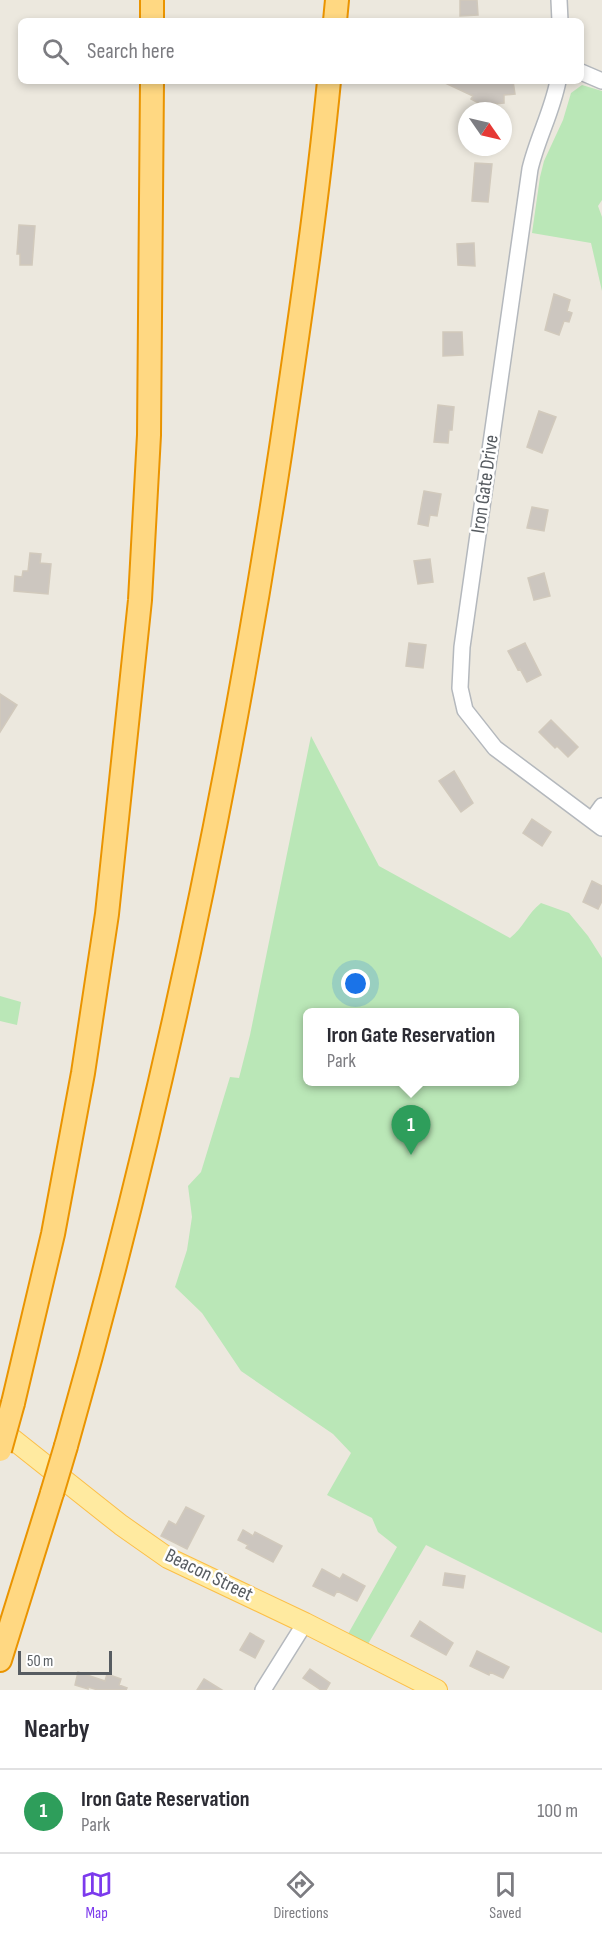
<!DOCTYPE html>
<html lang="en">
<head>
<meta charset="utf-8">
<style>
  body { margin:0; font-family:"Sofia Sans Condensed",sans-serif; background:#f2f2f3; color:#2b2b33 }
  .compass { position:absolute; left:458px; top:102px; width:54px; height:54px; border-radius:50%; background:#fff; box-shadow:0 3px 9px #0003; rotate:124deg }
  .scale { position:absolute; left:18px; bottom:15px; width:94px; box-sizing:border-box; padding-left:6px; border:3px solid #575c61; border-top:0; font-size:16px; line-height:21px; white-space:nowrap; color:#575c61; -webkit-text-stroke:4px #fff; paint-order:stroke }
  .you { position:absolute; left:356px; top:984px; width:21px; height:21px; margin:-15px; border:4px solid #fff; border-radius:50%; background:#1a73e8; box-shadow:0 0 0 9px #1a73e833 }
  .badge { display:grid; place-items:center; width:39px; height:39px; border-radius:50%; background:#7c3aed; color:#fff; font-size:20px; font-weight:700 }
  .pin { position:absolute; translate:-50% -50px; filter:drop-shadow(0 2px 3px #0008) }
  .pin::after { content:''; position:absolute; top:32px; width:21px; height:18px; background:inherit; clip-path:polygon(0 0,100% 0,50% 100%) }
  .popup { position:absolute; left:303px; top:1008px; width:216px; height:78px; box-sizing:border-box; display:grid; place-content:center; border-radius:9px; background:#fff; filter:drop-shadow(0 2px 4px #0005); font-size:20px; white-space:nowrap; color:#7c7c81 }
  .popup b { font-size:22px; color:#2b2b33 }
  .popup::after { content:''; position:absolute; left:50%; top:100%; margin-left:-12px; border:12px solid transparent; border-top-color:#fff }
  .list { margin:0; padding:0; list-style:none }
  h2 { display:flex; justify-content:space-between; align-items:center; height:78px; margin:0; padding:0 24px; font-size:26px }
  h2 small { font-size:20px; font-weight:400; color:#7c7c81 }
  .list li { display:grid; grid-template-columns:39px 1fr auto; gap:18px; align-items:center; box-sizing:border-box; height:84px; padding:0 24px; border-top:2px solid #e1e1e2 }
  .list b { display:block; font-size:22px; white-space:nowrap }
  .list p { margin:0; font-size:20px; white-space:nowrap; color:#7c7c81 }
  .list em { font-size:20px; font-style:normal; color:#7c7c81 }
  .icon { flex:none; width:33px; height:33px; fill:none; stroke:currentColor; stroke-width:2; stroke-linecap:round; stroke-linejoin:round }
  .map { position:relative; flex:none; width:602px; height:1690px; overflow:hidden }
  .search { position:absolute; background:#fff; box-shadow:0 3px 9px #0003; left:18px; right:18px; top:18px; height:66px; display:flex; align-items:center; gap:15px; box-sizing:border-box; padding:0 21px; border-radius:9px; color:#7c7c81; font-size:22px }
  .sheet { height:162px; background:#fff }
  nav { display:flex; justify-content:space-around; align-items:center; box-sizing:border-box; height:84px; border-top:2px solid #e1e1e2; background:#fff; font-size:16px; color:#7c7c81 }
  nav a { display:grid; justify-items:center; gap:3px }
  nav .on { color:#7c3aed }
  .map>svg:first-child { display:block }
  .green { fill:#bae7b7; fill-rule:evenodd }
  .building { fill:#ccc6bf; stroke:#d1c9bc; stroke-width:1.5 }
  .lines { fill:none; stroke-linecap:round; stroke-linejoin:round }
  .minor-casing { stroke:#b4b8bd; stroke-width:18 }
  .major-casing { stroke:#fcbf47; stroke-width:22 }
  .highway-casing { stroke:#ea9400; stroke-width:26 }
  .minor { stroke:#fff; stroke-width:15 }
  .major { stroke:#ffeaa0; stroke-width:20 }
  .highway { stroke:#ffd882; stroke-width:22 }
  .highway-bridge-casing { stroke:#ea9400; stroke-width:26; stroke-linecap:butt }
  .highway-bridge { stroke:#ffd882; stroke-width:22 }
  .labels { text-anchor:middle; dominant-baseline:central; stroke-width:5; stroke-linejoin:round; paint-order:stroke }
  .street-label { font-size:20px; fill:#575c61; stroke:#fff }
</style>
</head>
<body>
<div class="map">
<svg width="602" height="1690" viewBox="0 0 602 1690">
  <rect width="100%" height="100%" fill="#ece8de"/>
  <!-- green -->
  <path class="green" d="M 582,85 L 602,91 L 602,200 L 598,206 L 602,217 L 602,291 L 591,243 L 532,233 L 540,177 L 544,161 L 563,120 L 571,93 Z
    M 311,736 L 379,866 L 510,938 C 524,927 527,914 541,903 L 569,913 L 588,936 L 602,958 L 602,1633 L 426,1545 L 368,1644 L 348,1634 L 397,1547 L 378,1532 L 372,1518 L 327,1495 L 351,1453 L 333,1434 L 241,1371 L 202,1313 L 175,1287 L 187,1250 L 192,1217 L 188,1186 L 201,1172 L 230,1077 L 239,1078 L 250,1035 ZM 514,1012 L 514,1082 L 308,1082 L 308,1012 Z
    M 0,996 L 21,1002 L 17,1025 L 0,1021 Z"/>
  <!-- building -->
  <path class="building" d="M 460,0 L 477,0 L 478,15 L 460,16 Z
    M 441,81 L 513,81 L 515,94 L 504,95 L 504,103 L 482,105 L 471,99 L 473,96 Z
    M 475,163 L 492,164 L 488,202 L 472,201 Z
    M 19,225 L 35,226 L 32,265 L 20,265 L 20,254 L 17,254 Z
    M 474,243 L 475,266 L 458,265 L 457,244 Z
    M 554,294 L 570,300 L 567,311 L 572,313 L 569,322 L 564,321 L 559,335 L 545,330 Z
    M 443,332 L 462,332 L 463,355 L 443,356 Z
    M 438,405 L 454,407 L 452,430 L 449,430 L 448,443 L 434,442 Z
    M 539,411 L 556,417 L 542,453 L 527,447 Z
    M 424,491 L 441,494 L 437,516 L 430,515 L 428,526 L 418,524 Z
    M 532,507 L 548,510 L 544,531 L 527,528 Z
    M 30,553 L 41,554 L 40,563 L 51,564 L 48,594 L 14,591 L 15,576 L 22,577 L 23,571 L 28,571 Z
    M 430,559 L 433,582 L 418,584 L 414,561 Z
    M 544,573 L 550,596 L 534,600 L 528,578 Z
    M 409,643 L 426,645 L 423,668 L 406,666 Z
    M 525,643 L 541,675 L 527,682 L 520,669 L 518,670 L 508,651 Z
    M 0,694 L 17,705 L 0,732 Z
    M 551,720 L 578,747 L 568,757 L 557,746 L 555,748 L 539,732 Z
    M 454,771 L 473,803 L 461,812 L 439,781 Z
    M 532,819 L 551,832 L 542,846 L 523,833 Z
    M 592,881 L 602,886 L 602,901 L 598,909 L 583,902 Z
    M 186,1507 L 204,1516 L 187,1549 L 161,1536 L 169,1521 L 176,1525 Z
    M 243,1530 L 253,1536 L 255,1532 L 282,1546 L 273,1562 L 246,1548 L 248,1545 L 238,1540 Z
    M 322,1569 L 340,1579 L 343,1574 L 365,1586 L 357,1601 L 337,1591 L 334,1596 L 313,1586 Z
    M 445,1573 L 465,1576 L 463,1588 L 443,1585 Z
    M 420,1621 L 453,1643 L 446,1655 L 411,1636 Z
    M 250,1633 L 264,1641 L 255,1658 L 240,1650 Z
    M 477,1651 L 509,1667 L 503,1678 L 490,1672 L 489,1675 L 470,1666 Z
    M 310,1669 L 330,1683 L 326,1690 L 321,1690 L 303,1678 Z
    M 78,1672 L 105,1681 L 107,1674 L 121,1679 L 119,1685 L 127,1688 L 126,1690 L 98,1690 L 88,1687 L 88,1689 L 75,1685 Z
    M 204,1679 L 222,1690 L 197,1690 Z"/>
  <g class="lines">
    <!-- minor casing -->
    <g class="minor-casing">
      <path id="minor" d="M 559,0 L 560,21
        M 581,72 L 602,81
        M 558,81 C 552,112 537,139 530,169 L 462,647 L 460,688 L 465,710 L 495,748 L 602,828
        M 592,820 L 602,806
        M 263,1690 L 305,1623"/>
    </g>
    <!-- major casing -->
    <g class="major-casing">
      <path id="major" d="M 0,1429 L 121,1525 L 168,1558 L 305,1623 L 437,1690"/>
    </g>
    <!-- highway casing -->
    <g class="highway-casing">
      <path id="highway" d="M 152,21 L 152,0
        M 335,21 L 337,0
        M 13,1403 L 53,1234 L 83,1073 L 107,914 L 140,600 L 149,435 L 152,81
        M 66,1446 C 159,1119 230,785 281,448 C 299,326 317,204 329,81
        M 0,1660 L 52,1493"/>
    </g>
    <!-- minor -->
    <use href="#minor" class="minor"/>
    <!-- major -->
    <use href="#major" class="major"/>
    <!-- highway -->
    <use href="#highway" class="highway"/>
    <!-- highway-bridge casing -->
    <g class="highway-bridge-casing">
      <path id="highway-bridge" d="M 0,1450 L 13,1403
        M 52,1493 L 66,1446"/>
    </g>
    <!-- highway-bridge -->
    <use href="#highway-bridge" class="highway-bridge"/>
  </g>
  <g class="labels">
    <!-- street labels -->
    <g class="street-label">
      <text transform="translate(485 484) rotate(-82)">Iron Gate Drive</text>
      <text transform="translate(209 1575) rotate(26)">Beacon Street</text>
    </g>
  </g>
</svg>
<svg class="compass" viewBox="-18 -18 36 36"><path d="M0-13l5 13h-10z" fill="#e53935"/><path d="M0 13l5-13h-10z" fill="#7c7c81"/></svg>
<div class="scale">50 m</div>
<div class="you"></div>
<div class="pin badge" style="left:411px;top:1155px;background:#2e9e5b">1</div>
<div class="popup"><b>Iron Gate Reservation</b>Park</div>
<div class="search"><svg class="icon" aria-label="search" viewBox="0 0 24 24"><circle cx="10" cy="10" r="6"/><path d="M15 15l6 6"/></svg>Search here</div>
</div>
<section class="sheet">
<h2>Nearby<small></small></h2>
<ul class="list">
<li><span class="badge" style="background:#2e9e5b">1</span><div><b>Iron Gate Reservation</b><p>Park</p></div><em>100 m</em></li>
</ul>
</section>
<nav>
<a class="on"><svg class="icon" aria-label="map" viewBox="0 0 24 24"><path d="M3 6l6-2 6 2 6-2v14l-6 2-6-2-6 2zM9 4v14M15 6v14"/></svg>Map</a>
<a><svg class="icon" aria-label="directions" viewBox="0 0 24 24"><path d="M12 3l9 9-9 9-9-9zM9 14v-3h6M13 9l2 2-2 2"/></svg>Directions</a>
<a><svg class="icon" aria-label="saved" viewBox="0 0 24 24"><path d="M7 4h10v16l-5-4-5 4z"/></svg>Saved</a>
</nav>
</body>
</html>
